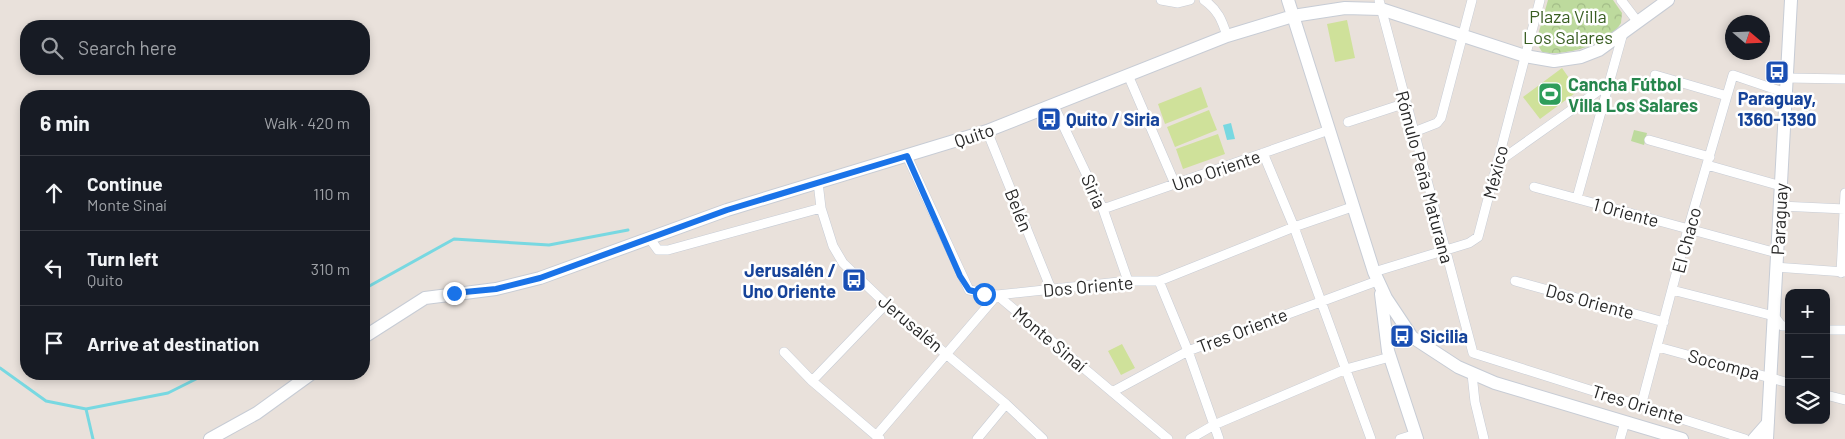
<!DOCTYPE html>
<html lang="en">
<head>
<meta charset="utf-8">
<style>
  body { margin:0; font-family:Barlow,sans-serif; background:#242831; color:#f1f3f6 }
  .controls { position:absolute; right:15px; bottom:15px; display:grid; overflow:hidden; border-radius:10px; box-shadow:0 2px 8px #0003 }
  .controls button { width:45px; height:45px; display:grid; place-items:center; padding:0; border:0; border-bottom:1px solid #363941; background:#171b24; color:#f1f3f6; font:25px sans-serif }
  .compass { position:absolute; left:1725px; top:15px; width:45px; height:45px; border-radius:50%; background:#171b24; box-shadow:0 2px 8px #0003; rotate:109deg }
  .stop { position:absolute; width:15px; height:15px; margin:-11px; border:4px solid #1a73e8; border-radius:50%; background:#fff }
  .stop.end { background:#1a73e8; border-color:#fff; box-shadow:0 1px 5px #0008 }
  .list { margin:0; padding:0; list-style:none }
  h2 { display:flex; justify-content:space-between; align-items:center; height:65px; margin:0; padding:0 20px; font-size:21px }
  h2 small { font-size:16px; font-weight:400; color:#9ea1a6 }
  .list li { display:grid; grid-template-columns:32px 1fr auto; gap:15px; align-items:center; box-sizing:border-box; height:75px; padding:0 20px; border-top:1px solid #363941 }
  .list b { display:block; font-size:19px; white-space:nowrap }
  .list p { margin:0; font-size:16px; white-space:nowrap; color:#9ea1a6 }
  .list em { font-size:16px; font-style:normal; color:#9ea1a6 }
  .icon { flex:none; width:28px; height:28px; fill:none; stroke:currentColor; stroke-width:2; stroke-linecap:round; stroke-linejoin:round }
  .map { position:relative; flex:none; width:1845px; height:439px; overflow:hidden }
  .search { position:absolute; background:#171b24; box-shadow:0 2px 8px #0003; left:20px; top:20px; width:350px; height:55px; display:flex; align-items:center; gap:12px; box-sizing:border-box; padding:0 18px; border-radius:20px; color:#9ea1a6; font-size:19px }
  .panel { position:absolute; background:#171b24; box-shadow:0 2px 8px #0003; left:20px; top:90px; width:350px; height:290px; border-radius:20px }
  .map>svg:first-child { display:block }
  .grass { fill:#bdda9d }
  .forest { fill:url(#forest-crowns) }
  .pitch { fill:#cfe19a }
  .water { fill:#78d8e1 }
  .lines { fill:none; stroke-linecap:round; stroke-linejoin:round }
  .stream { stroke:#78d8e1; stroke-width:3 }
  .street-casing { stroke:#c7ccd5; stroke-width:10 }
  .secondary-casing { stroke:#c7ccd5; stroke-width:14 }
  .street { stroke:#fff; stroke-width:9 }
  .secondary { stroke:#fff; stroke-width:12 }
  .route { stroke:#1a73e8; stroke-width:6 }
  .labels { text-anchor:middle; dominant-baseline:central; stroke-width:5; stroke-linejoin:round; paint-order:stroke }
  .park-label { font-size:18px; fill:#385d21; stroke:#fff }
  .leisure-label { font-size:18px; font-weight:bold; fill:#27864d; stroke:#fff; text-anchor:start }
  .transit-label { font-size:18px; font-weight:bold; fill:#164399; stroke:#fff; text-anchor:start }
  .street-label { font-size:18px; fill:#282828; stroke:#fff }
</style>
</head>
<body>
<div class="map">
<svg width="1845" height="439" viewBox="0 0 1845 439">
  <defs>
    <pattern id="forest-crowns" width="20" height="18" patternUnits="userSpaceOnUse" patternTransform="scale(1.25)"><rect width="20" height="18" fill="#bdda9d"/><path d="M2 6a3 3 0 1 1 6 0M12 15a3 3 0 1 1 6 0" fill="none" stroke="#a2bb87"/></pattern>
  </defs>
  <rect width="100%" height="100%" fill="#e9e1db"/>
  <!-- grass -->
  <path class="grass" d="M 1634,130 L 1647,133 L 1644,145 L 1631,141 Z"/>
  <!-- forest -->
  <path class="forest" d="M 1548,0 L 1613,0 L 1622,13 L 1621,23 C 1609,44 1564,57 1542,52 L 1536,42 Z"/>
  <!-- pitch -->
  <path class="pitch" d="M 1347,20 L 1355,58 L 1335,62 L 1327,24 Z
    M 1562,68 L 1578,91 L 1540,119 L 1523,97 Z
    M 1201,87 L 1208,107 L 1165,124 L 1158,104 Z
    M 1209,110 L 1217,130 L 1175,147 L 1167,127 Z
    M 1218,134 L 1225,154 L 1183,169 L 1176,149 Z
    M 1122,344 L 1135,368 L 1121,375 L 1108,351 Z"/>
  <!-- water -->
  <path class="water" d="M 1231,123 L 1235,139 L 1227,140 L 1223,125 Z"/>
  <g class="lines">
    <!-- stream -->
    <path class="stream" d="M 364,289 L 454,239 L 549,245 L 628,230
      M 0,368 L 46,401 L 86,409 L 168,393 L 206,374
      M 86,409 L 93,439"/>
    <!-- street casing -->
    <g class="street-casing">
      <path id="street" d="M 1161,0 L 1178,3 L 1190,0
        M 1204,0 C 1218,10 1222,20 1227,36
        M 1379,0 L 1473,353 L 1745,439
        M 1621,0 L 1637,21
        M 1128,75 L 1175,184
        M 1655,75 L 1727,96
        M 1787,78 L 1845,79
        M 1053,104 L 1103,209 L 1128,281
        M 1348,122 L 1406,103
        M 987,131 L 1051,289
        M 1414,132 L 1437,123 L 1441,118 L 1472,0
        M 1649,140 L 1710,157
        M 1263,153 L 1294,227 L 1371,439
        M 907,156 L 969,290 L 997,295 L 1168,439
        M 1498,162 L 1608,84
        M 1707,165 L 1781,186
        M 818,182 L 821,208 L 833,246 L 843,263 L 886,304 L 1006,404 L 1043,439
        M 1534,187 L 1777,253
        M 1577,198 L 1623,33
        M 1780,206 L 1845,209
        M 1103,209 L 1329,130
        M 650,239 L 658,250 L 668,250 L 821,208
        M 1776,267 L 1845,272
        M 1374,272 L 1469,243 L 1478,237 L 1540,0
        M 1841,273 L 1845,193
        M 1159,281 L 1188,351 L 1219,439
        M 1515,281 L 1664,322
        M 1672,290 L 1774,316 L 1782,326 L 1789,326
        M 1826,330 L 1845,330
        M 1658,347 L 1789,383
        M 784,352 L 812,381 L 880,439
        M 1472,374 L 1475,402 L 1484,439
        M 812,381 L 886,304
        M 1112,392 L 1188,351 L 1377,281
        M 1826,395 L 1845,400
        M 1641,406 L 1688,229 L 1733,75 L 1786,93
        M 876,436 L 997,295 L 1128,281 L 1159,281 L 1294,227 L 1352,207
        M 977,439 L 1006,404
        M 1190,439 L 1214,425 L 1346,369 L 1390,357
        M 1400,439 L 1416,434
        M 1620,439 L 1625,422"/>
    </g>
    <!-- secondary casing -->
    <g class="secondary-casing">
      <path id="secondary" d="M 1288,0 L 1374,272 L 1386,298 L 1412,337 L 1458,367 L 1495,383 L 1682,439
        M 1381,294 L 1388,351 L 1417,439
        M 364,337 L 425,298 L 496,289 L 540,278 L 727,210 L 987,131 L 1227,36 L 1293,16 L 1345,8 L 1381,9 L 1525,56 L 1554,61 L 1581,57 L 1599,50 L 1668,0
        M 210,439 L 257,413 L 311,374
        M 1754,439 L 1768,423
        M 1767,439 L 1791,0"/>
    </g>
    <!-- street -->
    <use href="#street" class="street"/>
    <!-- secondary -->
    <use href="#secondary" class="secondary"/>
  </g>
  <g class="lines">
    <!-- route -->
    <path class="route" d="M 454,293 L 496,289 L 540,278 L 727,210 L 907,156 L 960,276 L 969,290 L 984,294"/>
  </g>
  <!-- icons -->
  <defs>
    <g id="bus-square" transform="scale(1.25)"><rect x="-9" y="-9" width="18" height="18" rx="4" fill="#1a4fb4" stroke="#fff"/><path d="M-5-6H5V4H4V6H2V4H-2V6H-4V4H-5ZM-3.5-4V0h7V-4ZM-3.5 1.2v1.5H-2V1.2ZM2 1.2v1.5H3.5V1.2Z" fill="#fff"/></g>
    <g id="stadium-square" transform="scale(1.25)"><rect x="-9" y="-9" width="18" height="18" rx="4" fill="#2e9e5b" stroke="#fff"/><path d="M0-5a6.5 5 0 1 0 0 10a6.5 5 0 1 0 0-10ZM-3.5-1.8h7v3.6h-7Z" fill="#fff"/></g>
  </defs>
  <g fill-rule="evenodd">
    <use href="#bus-square" x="1777" y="72"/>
    <use href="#stadium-square" x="1550" y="94"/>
    <use href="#bus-square" x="1049" y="119"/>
    <use href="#bus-square" x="854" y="280"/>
    <use href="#bus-square" x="1402" y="336"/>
  </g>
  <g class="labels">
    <!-- park labels -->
    <g class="park-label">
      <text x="1568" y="16">Plaza Villa<tspan x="1568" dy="21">Los Salares</tspan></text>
    </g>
    <!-- leisure labels -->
    <g class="leisure-label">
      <text x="1568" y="84">Cancha Fútbol<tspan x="1568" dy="21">Villa Los Salares</tspan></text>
    </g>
    <!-- transit labels -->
    <g class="transit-label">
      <text x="1777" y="98" text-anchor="middle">Paraguay,<tspan x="1777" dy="21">1360-1390</tspan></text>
      <text x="1066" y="119">Quito / Siria</text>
      <text x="836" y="270" text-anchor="end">Jerusalén /<tspan x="836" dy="21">Uno Oriente</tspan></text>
      <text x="1420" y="336">Sicilia</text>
    </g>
    <!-- street labels -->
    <g class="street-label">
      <text transform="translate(974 135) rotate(-19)">Quito</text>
      <text transform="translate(1216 170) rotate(-19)">Uno Oriente</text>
      <text transform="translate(1495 172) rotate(-76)">México</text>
      <text transform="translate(1425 177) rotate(75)">Rómulo Peña Maturana</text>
      <text transform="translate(1094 191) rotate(66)">Siria</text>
      <text transform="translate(1019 210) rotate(68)">Belén</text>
      <text transform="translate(1626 212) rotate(15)">1 Oriente</text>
      <text transform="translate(1779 219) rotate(-87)">Paraguay</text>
      <text transform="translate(1686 240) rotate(-75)">El Chaco</text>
      <text transform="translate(1088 286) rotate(-5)">Dos Oriente</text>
      <text transform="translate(1590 301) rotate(15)">Dos Oriente</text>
      <text transform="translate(911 323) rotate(40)">Jerusalén</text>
      <text transform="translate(1242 330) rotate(-21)">Tres Oriente</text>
      <text transform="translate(1050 339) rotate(40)">Monte Sinaí</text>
      <text transform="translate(1724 364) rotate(15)">Socompa</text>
      <text transform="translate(1638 404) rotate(17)">Tres Oriente</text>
    </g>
  </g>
</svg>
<div class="controls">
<button>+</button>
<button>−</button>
<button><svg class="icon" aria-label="layers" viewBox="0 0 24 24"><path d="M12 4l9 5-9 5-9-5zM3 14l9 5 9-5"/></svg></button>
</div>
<svg class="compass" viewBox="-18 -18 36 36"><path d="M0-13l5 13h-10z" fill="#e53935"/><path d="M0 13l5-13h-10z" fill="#9ea1a6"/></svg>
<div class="stop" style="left:984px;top:294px"></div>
<div class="stop end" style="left:454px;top:293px"></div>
<div class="search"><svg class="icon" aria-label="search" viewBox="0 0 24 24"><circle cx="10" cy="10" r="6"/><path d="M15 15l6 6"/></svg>Search here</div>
<section class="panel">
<h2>6 min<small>Walk · 420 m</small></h2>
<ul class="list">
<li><svg class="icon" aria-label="ahead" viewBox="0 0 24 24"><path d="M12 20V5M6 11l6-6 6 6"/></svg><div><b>Continue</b><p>Monte Sinaí</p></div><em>110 m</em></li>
<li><svg class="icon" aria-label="left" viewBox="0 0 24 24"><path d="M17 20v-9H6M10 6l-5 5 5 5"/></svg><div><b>Turn left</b><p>Quito</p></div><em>310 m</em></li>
<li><svg class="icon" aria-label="arrive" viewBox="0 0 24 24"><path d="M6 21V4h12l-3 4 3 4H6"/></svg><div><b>Arrive at destination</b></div></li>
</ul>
</section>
</div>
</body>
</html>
